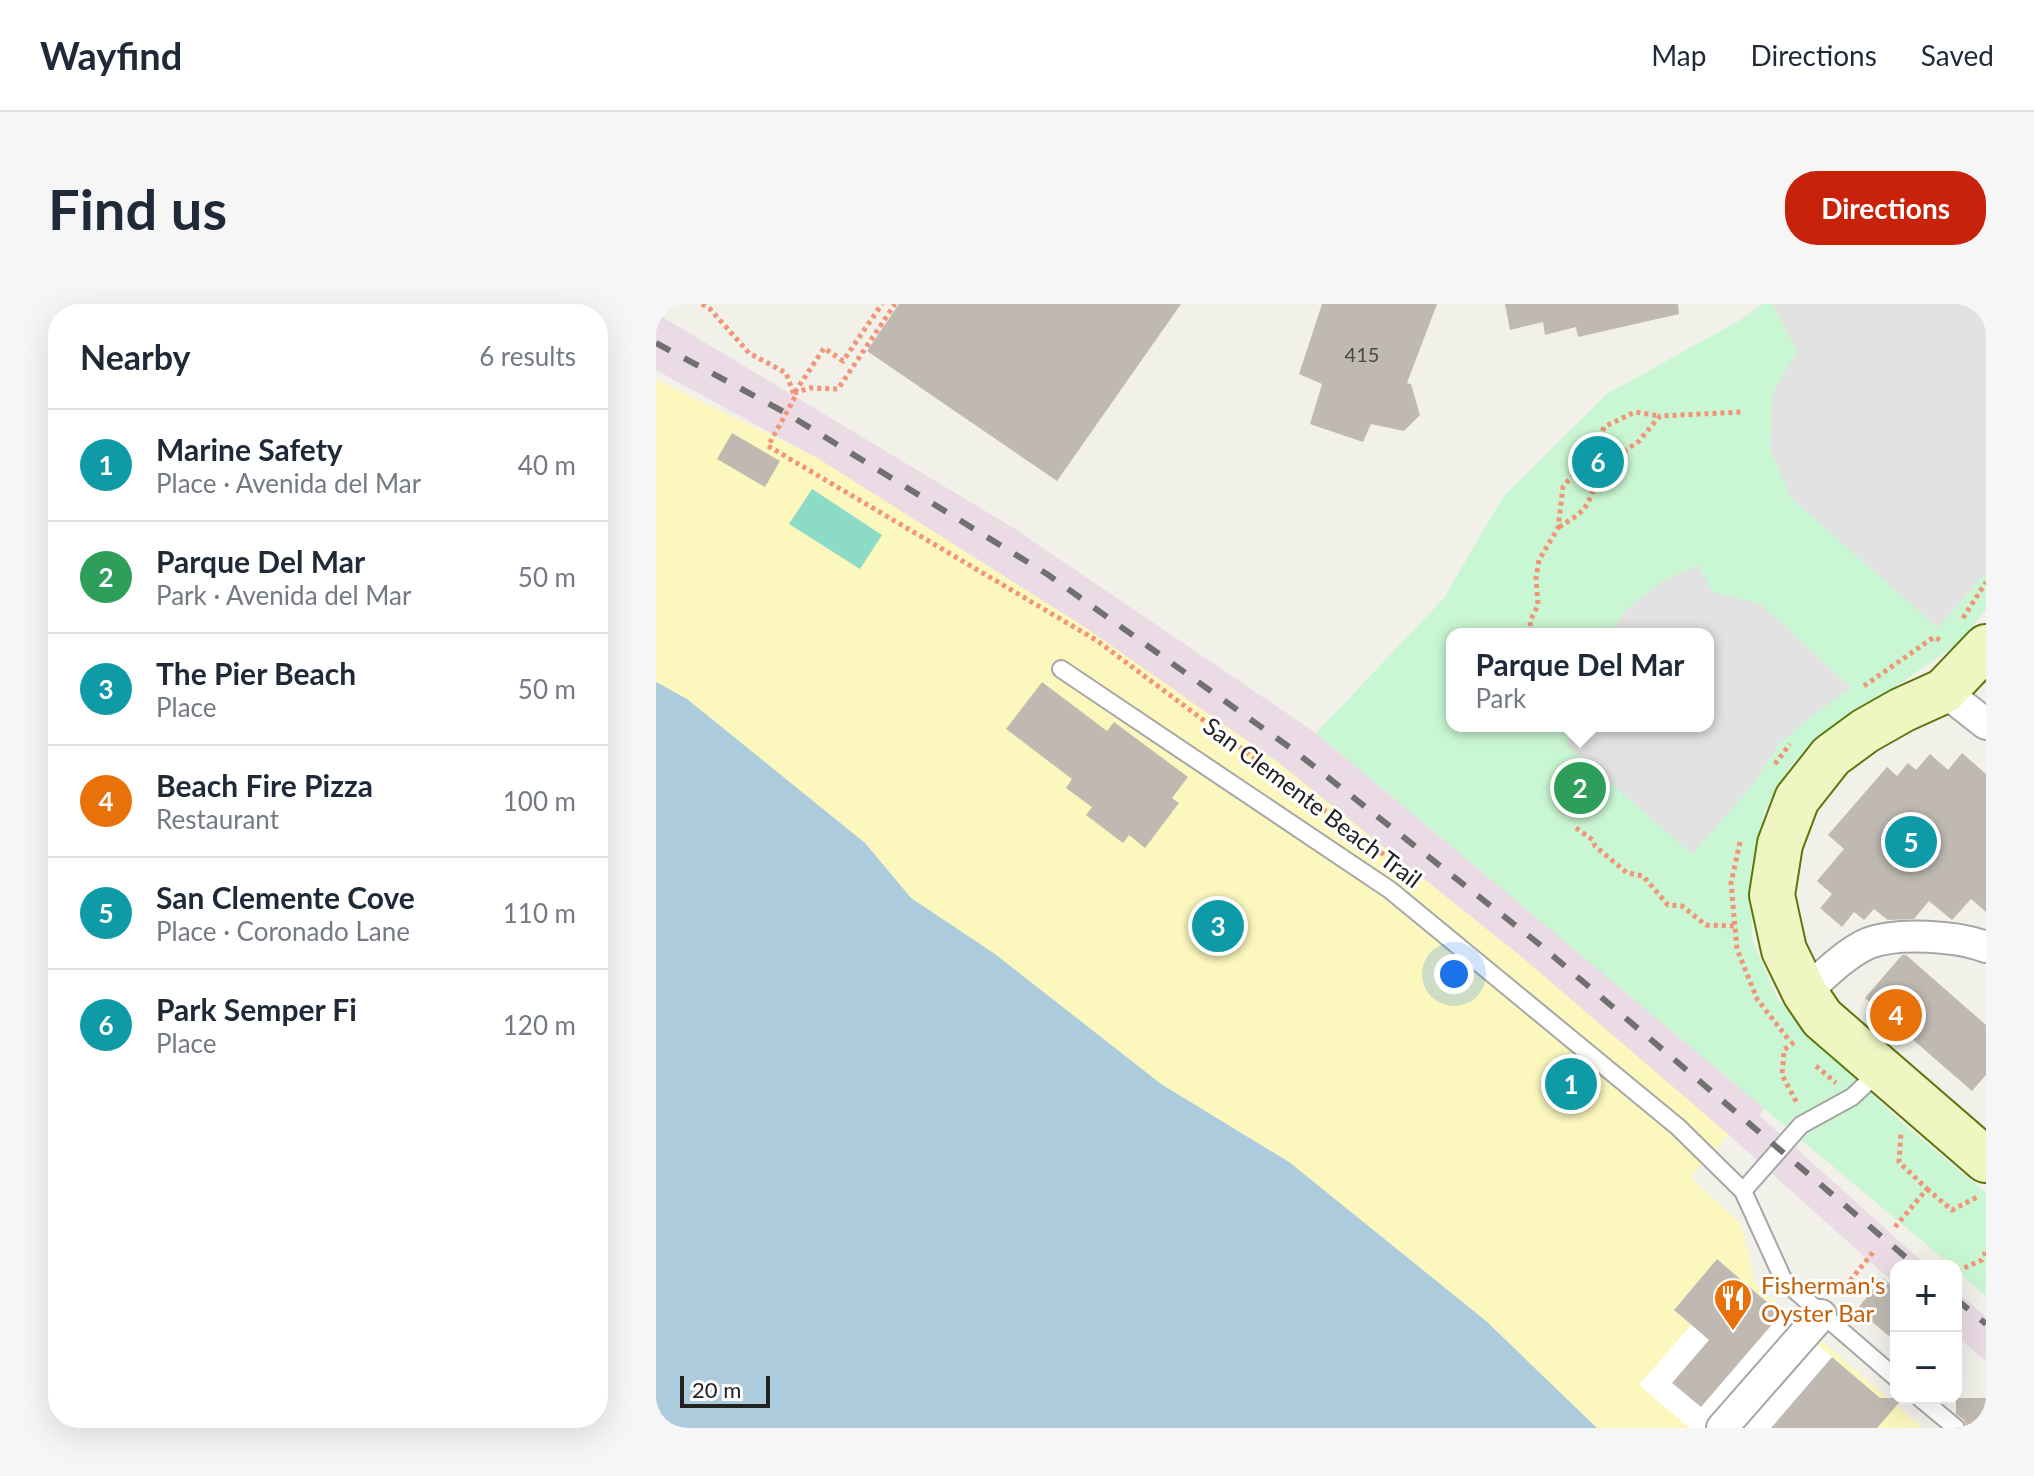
<!DOCTYPE html>
<html lang="en">
<head>
<meta charset="utf-8">
<style>
  body { margin:0; font-family:Lato,sans-serif; background:#f6f6f7; color:#1f2937 }
  .controls { position:absolute; right:24px; bottom:24px; display:grid; overflow:hidden; border-radius:16px; box-shadow:0 8px 32px #0002 }
  .controls button { width:72px; height:72px; display:grid; place-items:center; padding:0; border:0; border-bottom:2px solid #e0e1e3; background:#fff; color:#1f2937; font:40px sans-serif }
  .scale { position:absolute; left:24px; bottom:20px; width:90px; box-sizing:border-box; padding-left:8px; border:4px solid #222; border-top:0; font-size:22px; line-height:28px; white-space:nowrap; color:#222; -webkit-text-stroke:6px #fff; paint-order:stroke }
  .you { position:absolute; left:798px; top:670px; width:28px; height:28px; margin:-20px; border:6px solid #fff; border-radius:50%; background:#1a73e8; box-shadow:0 0 0 12px #1a73e833 }
  .badge { display:grid; place-items:center; width:52px; height:52px; border-radius:50%; background:#c9220b; color:#fff; font-size:26px; font-weight:700 }
  .pin { position:absolute; translate:-50% -50%; border:4px solid #fff; box-shadow:0 2px 8px #0006 }
  .popup { position:absolute; left:790px; top:324px; width:268px; height:104px; box-sizing:border-box; display:grid; place-content:center; border-radius:16px; background:#fff; filter:drop-shadow(0 2px 6px #0005); font-size:26px; white-space:nowrap; color:#747a83 }
  .popup b { font-size:30px; color:#1f2937 }
  .popup::after { content:''; position:absolute; left:50%; top:100%; margin-left:-16px; border:16px solid transparent; border-top-color:#fff }
  .list { margin:0; padding:0; list-style:none }
  h2 { display:flex; justify-content:space-between; align-items:center; height:104px; margin:0; padding:0 32px; font-size:34px }
  h2 small { font-size:26px; font-weight:400; color:#747a83 }
  .list li { display:grid; grid-template-columns:52px 1fr auto; gap:24px; align-items:center; box-sizing:border-box; height:112px; padding:0 32px; border-top:2px solid #e0e1e3 }
  .list b { display:block; font-size:30px; white-space:nowrap }
  .list p { margin:0; font-size:26px; white-space:nowrap; color:#747a83 }
  .list em { font-size:26px; font-style:normal; color:#747a83 }
  .map { position:relative; flex:none; width:1330px; height:1124px; overflow:hidden; border-radius:32px }
  header { display:flex; align-items:center; gap:48px; box-sizing:border-box; height:112px; padding:0 40px; background:#fff; border-bottom:2px solid #e0e1e3 }
  header strong { font-size:38px }
  nav { display:flex; gap:44px; margin-inline-start:auto; font-size:28px }
  .intro { display:flex; align-items:center; justify-content:space-between; box-sizing:border-box; height:192px; padding:0 48px }
  h1 { margin:0; font-size:56px }
  .button { padding:20px 36px; border-radius:32px; background:#c9220b; color:#fff; font-size:28px; font-weight:700 }
  main { display:flex; gap:48px; padding:0 48px }
  aside { flex:1; background:#fff; border-radius:32px; box-shadow:0 8px 32px #0002 }
  .map>svg:first-child { display:block }
  .industrial { fill:#eadbe5 }
  .sand { fill:#fbf7bd }
  .park { fill:#caf7d3; fill-rule:evenodd }
  .pitch { fill:#8cdbc7 }
  .parking { fill:#e2e2e2 }
  .water { fill:#accbdc }
  .pier { fill:#fff }
  .building { fill:#bfb9b2 }
  .lines { fill:none; stroke-linecap:round; stroke-linejoin:round }
  .lane-casing { stroke:#a6a6a6; stroke-width:20 }
  .street-casing { stroke:#a6a6a6; stroke-width:34 }
  .secondary-casing { stroke:#5d760b; stroke-width:48 }
  .path { stroke:#f39478; stroke-width:5; stroke-dasharray:4 4; stroke-linecap:butt }
  .lane { stroke:#fff; stroke-width:16 }
  .street { stroke:#fff; stroke-width:30 }
  .secondary { stroke:#eef7c2; stroke-width:44 }
  .rail { stroke:#707070; stroke-width:6; stroke-dasharray:16 16; stroke-linecap:butt }
  .labels { text-anchor:middle; dominant-baseline:central; stroke-width:6; stroke-linejoin:round; paint-order:stroke }
  .number-label { font-size:20px; fill:#494846 }
  .street-label { font-size:24px; fill:#222; stroke:#fff }
  .food-label { font-size:24px; fill:#c56008; stroke:#fff; text-anchor:start }
</style>
</head>
<body>
<header>
<strong>Wayfind</strong>
<nav><a>Map</a><a>Directions</a><a>Saved</a></nav>
</header>
<div class="intro"><h1>Find us</h1><a class="button">Directions</a></div>
<main>
<aside>
<h2>Nearby<small>6 results</small></h2>
<ul class="list">
<li><span class="badge" style="background:#0f9aa8">1</span><div><b>Marine Safety</b><p>Place · Avenida del Mar</p></div><em>40 m</em></li>
<li><span class="badge" style="background:#2e9e5b">2</span><div><b>Parque Del Mar</b><p>Park · Avenida del Mar</p></div><em>50 m</em></li>
<li><span class="badge" style="background:#0f9aa8">3</span><div><b>The Pier Beach</b><p>Place</p></div><em>50 m</em></li>
<li><span class="badge" style="background:#e8710a">4</span><div><b>Beach Fire Pizza</b><p>Restaurant</p></div><em>100 m</em></li>
<li><span class="badge" style="background:#0f9aa8">5</span><div><b>San Clemente Cove</b><p>Place · Coronado Lane</p></div><em>110 m</em></li>
<li><span class="badge" style="background:#0f9aa8">6</span><div><b>Park Semper Fi</b><p>Place</p></div><em>120 m</em></li>
</ul>
</aside>
<div class="map">
<svg width="1330" height="1124" viewBox="0 0 1330 1124">
  <rect width="100%" height="100%" fill="#f1f0e9"/>
  <!-- industrial -->
  <path class="industrial" d="M 0,9 L 359,225 L 660,429 L 1108,804 L 1103,811 L 1271,962 L 1240,962 L 1240,981 L 1073,831 L 868,655 L 620,457 L 427,322 L 161,154 L 0,66 Z
    M 1300,987 L 1330,1013 L 1330,1057 L 1300,1032 Z"/>
  <!-- sand -->
  <path class="sand" d="M 0,75 L 161,154 L 427,322 L 620,457 L 868,655 L 1073,831 L 1034,873 L 1085,920 L 1099,980 L 1267,1124 L 941,1124 L 830,1017 L 633,858 L 505,780 L 339,651 L 255,594 L 209,539 L 31,395 L 0,378 Z"/>
  <!-- park -->
  <path class="park" d="M 1107,0 L 1330,0 L 1330,305 L 1303,339 L 1154,441 L 1134,462 L 1109,506 L 1095,564 L 1096,636 L 1122,696 L 1245,818 L 1330,889 L 1330,992 L 1300,966 L 1300,962 L 1296,962 L 660,429 L 788,294 L 847,193 L 951,90 L 1084,16 ZM 796,330 L 1052,330 L 1052,422 L 796,422 Z"/>
  <!-- pitch -->
  <path class="pitch" d="M 156,185 L 226,231 L 204,265 L 133,220 Z"/>
  <!-- parking -->
  <path class="parking" d="M 1116,0 L 1312,0 L 1330,14 L 1330,268 L 1282,324 L 1136,195 L 1114,145 L 1116,91 L 1141,47 Z
    M 1042,261 L 1057,288 L 1105,300 L 1195,384 L 1156,412 L 1123,440 L 1097,481 L 1036,550 L 910,440 L 924,422 L 1052,422 L 1052,330 L 953,330 L 971,305 L 1008,276 Z"/>
  <!-- water -->
  <path class="water" d="M 0,378 L 31,395 L 209,539 L 255,594 L 339,650 L 505,780 L 633,858 L 830,1017 L 941,1124 L 0,1124 Z"/>
  <!-- pier -->
  <path class="pier" d="M 1061,955 L 1237,1105 L 1221,1124 L 1034,1124 L 983,1081 L 1035,1021 L 1018,1006 Z"/>
  <!-- building -->
  <path class="building" d="M 243,0 L 525,0 L 401,177 L 211,47 Z
    M 666,0 L 781,0 L 751,79 L 755,80 L 764,111 L 748,127 L 715,120 L 707,138 L 654,120 L 666,80 L 643,70 Z
    M 849,0 L 1022,0 L 1023,10 L 922,33 L 920,23 L 889,31 L 887,18 L 854,26 Z
    M 76,129 L 124,157 L 109,183 L 61,155 Z
    M 386,378 L 451,427 L 458,418 L 532,473 L 516,494 L 523,499 L 489,544 L 473,531 L 467,539 L 430,511 L 436,503 L 410,484 L 416,475 L 350,425 Z
    M 1306,449 L 1330,470 L 1330,608 L 1315,595 L 1296,616 L 1273,597 L 1258,615 L 1232,616 L 1218,605 L 1208,616 L 1198,608 L 1186,623 L 1164,604 L 1176,590 L 1161,577 L 1188,545 L 1172,531 L 1231,463 L 1241,472 L 1252,459 L 1260,466 L 1274,450 L 1292,466 Z
    M 1246,651 L 1250,651 L 1330,721 L 1330,771 L 1316,787 L 1209,694 Z
    M 1061,955 L 1125,1010 L 1045,1103 L 1016,1079 L 1053,1036 L 1018,1006 Z
    M 1227,974 L 1240,985 L 1240,1038 L 1201,1005 Z
    M 1176,1053 L 1224,1094 L 1247,1094 L 1221,1124 L 1115,1124 Z
    M 1300,1094 L 1330,1094 L 1330,1124 L 1311,1124 L 1308,1116 L 1300,1110 Z"/>
  <g class="lines">
    <!-- lane casing -->
    <g class="lane-casing">
      <path id="lane" d="M 405,365 L 734,586 L 1022,823 L 1087,887 L 1128,977 L 1240,1074
        M 1087,887 L 1145,821 L 1196,793 L 1225,766
        M 1264,1094 L 1300,1124"/>
    </g>
    <!-- street casing -->
    <g class="street-casing">
      <path id="street" d="M 1288,387 L 1330,420
        M 1149,689 C 1166,673 1191,648 1213,639 C 1242,628 1301,632 1330,643
        M 1066,1124 L 1165,1011"/>
    </g>
    <!-- secondary casing -->
    <g class="secondary-casing">
      <path id="secondary" d="M 1330,343 L 1288,387 L 1246,406 L 1209,427 L 1175,452 L 1141,495 L 1124,540 L 1116,591 L 1128,646 L 1149,689 L 1166,714 L 1330,856"/>
    </g>
    <!-- path -->
    <path class="path" d="M 46,0 L 54,5 L 93,49 L 130,69 L 139,93 L 112,142 L 440,336 L 746,564
      M 139,88 L 168,44 L 187,57 L 226,0
      M 138,89 L 154,84 L 182,85 L 239,0
      M 941,141 L 960,153
      M 925,160 L 939,176
      M 903,223 C 926,209 934,204 939,176 L 953,168 L 960,153 L 982,138 L 1004,112 L 1086,108
      M 1307,314 L 1330,278
      M 875,330 L 874,317 L 882,301 L 880,274 L 883,256 L 902,224 L 907,183 L 941,141 L 948,123 L 979,108 L 1004,112
      M 1208,382 L 1278,333 L 1286,337
      M 1119,460 L 1134,440
      M 920,524 L 937,536 L 939,542 L 971,569 L 987,572 L 1012,601 L 1026,602 L 1050,621 L 1079,622
      M 1084,538 L 1075,579 L 1081,645 L 1101,695 L 1133,736
      M 1138,738 L 1128,746 L 1126,771 L 1141,799
      M 1160,762 L 1180,779
      M 1271,885 L 1296,906 L 1323,892
      M 1239,923 L 1271,885 L 1243,858 L 1245,828
      M 1301,967 L 1326,956 L 1330,947
      M 1184,989 L 1219,946"/>
    <!-- lane -->
    <use href="#lane" class="lane"/>
    <!-- street -->
    <use href="#street" class="street"/>
    <!-- secondary -->
    <use href="#secondary" class="secondary"/>
    <!-- rail -->
    <path class="rail" d="M 0,39 L 130,109 L 391,270 L 636,445 L 883,640 L 1260,962
      M 1300,995 L 1330,1020"/>
  </g>
  <!-- icons -->
  <defs>
    <g id="restaurant-pin" transform="scale(2)"><path d="M0 17L-7.5 6A9.5 9.5 0 1 1 7.5 6Z" fill="#e8710a" stroke="#fff"/><path d="M-5-6h1v4h1v-4h1v4h1v-4h1v5L-1.5 .5V6h-2V.5L-5-1ZM5-6V6H3V1.5H1.5Q1.5-4 5-6Z" fill="#fff"/></g>
  </defs>
  <g fill-rule="evenodd">
    <use href="#restaurant-pin" x="1077" y="994"/>
  </g>
  <g class="labels">
    <!-- number labels -->
    <g class="number-label">
      <text x="706" y="50">415</text>
    </g>
    <!-- street labels -->
    <g class="street-label">
      <text transform="translate(657 498) rotate(37)">San Clemente Beach Trail</text>
    </g>
    <!-- food labels -->
    <g class="food-label">
      <text x="1105" y="980">Fisherman's<tspan x="1105" dy="28">Oyster Bar</tspan></text>
    </g>
  </g>
</svg>
<div class="controls">
<button>+</button>
<button>−</button>
</div>
<div class="scale">20 m</div>
<div class="you"></div>
<div class="pin badge" style="left:915px;top:780px;background:#0f9aa8">1</div>
<div class="pin badge" style="left:924px;top:484px;background:#2e9e5b">2</div>
<div class="popup"><b>Parque Del Mar</b>Park</div>
<div class="pin badge" style="left:562px;top:622px;background:#0f9aa8">3</div>
<div class="pin badge" style="left:1240px;top:711px;background:#e8710a">4</div>
<div class="pin badge" style="left:1255px;top:538px;background:#0f9aa8">5</div>
<div class="pin badge" style="left:942px;top:158px;background:#0f9aa8">6</div>
</div>
</main>
</body>
</html>
